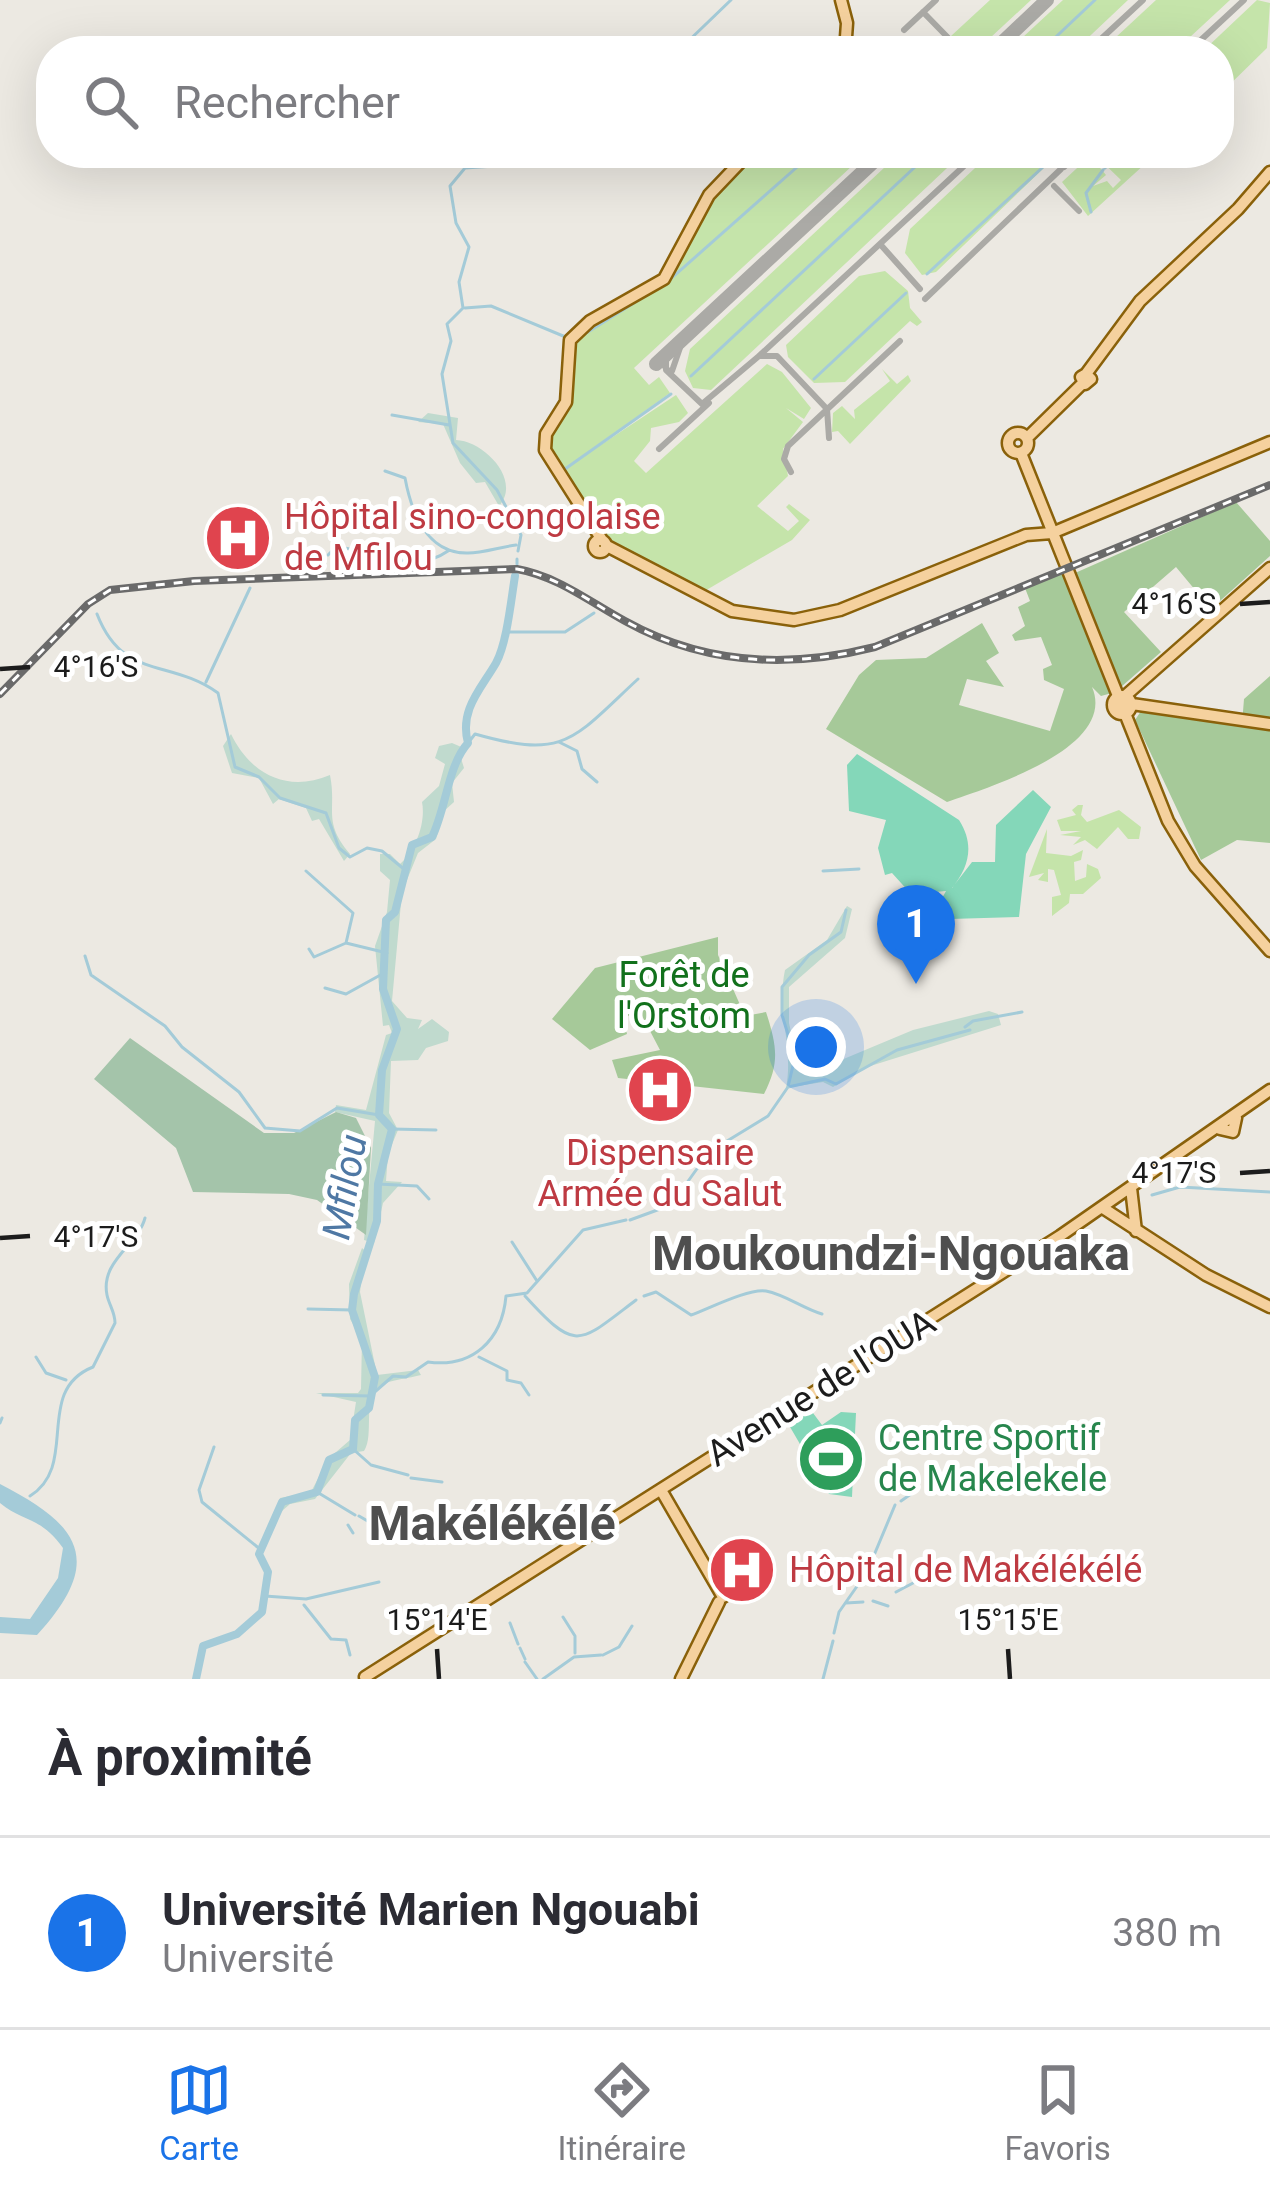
<!DOCTYPE html>
<html lang="fr">
<head>
<meta charset="utf-8">
<style>
  body { margin:0; font-family:Roboto,sans-serif; background:#f2f2f3; color:#2b2b33 }
  .you { position:absolute; left:816px; top:1047px; width:42px; height:42px; margin:-30px; border:9px solid #fff; border-radius:50%; background:#1a73e8; box-shadow:0 0 0 18px #1a73e833 }
  .badge { display:grid; place-items:center; width:78px; height:78px; border-radius:50%; background:#1a73e8; color:#fff; font-size:39px; font-weight:700 }
  .pin { position:absolute; translate:-50% -99px; filter:drop-shadow(0 3px 6px #0008) }
  .pin::after { content:''; position:absolute; top:63px; width:42px; height:36px; background:inherit; clip-path:polygon(0 0,100% 0,50% 100%) }
  .list { margin:0; padding:0; list-style:none }
  h2 { display:flex; justify-content:space-between; align-items:center; height:156px; margin:0; padding:0 48px; font-size:51px }
  h2 small { font-size:39px; font-weight:400; color:#7c7c81 }
  .list li { display:grid; grid-template-columns:78px 1fr auto; gap:36px; align-items:center; box-sizing:border-box; height:192px; padding:0 48px; border-top:3px solid #e1e1e2 }
  .list b { display:block; font-size:45px; white-space:nowrap }
  .list p { margin:0; font-size:39px; white-space:nowrap; color:#7c7c81 }
  .list em { font-size:39px; font-style:normal; color:#7c7c81 }
  .icon { flex:none; width:66px; height:66px; fill:none; stroke:currentColor; stroke-width:2; stroke-linecap:round; stroke-linejoin:round }
  .map { position:relative; flex:none; width:1270px; height:1679px; overflow:hidden }
  .search { position:absolute; background:#fff; box-shadow:0 12px 48px #0002; left:36px; right:36px; top:36px; height:132px; display:flex; align-items:center; gap:30px; box-sizing:border-box; padding:0 42px; border-radius:48px; color:#7c7c81; font-size:45px }
  .sheet { height:348px; background:#fff }
  nav { display:flex; justify-content:space-around; align-items:center; box-sizing:border-box; height:168px; border-top:3px solid #e1e1e2; background:#fff; font-size:33px; color:#7c7c81 }
  nav a { display:grid; justify-items:center; gap:6px }
  nav .on { color:#1a73e8 }
  .map>svg:first-child { display:block }
  .grass { fill:#c5e4aa }
  .forest { fill:#a6c999 }
  .wetland { fill:#c0dace }
  .cemetery { fill:#a4c4aa }
  .pitch { fill:#84d7b9 }
  .water { fill:#a4cbd8 }
  .lines { fill:none; stroke-linecap:round; stroke-linejoin:round }
  .stream { stroke:#a4cbd8; stroke-width:3 }
  .river { stroke:#a4cbd8; stroke-width:8 }
  .taxiway { stroke:#abaaa6; stroke-width:6 }
  .runway { stroke:#abaaa6; stroke-width:14 }
  .major-casing { stroke:#8a610a; stroke-width:15 }
  .major { stroke:#f5d19e; stroke-width:10 }
  .rail-casing { stroke:#6a6a6a; stroke-width:8 }
  .rail { stroke:#fff; stroke-width:3; stroke-dasharray:9; stroke-linecap:butt }
  .ticks { fill:none; stroke:#1c1c1c; stroke-width:4.5 }
  .labels { text-anchor:middle; dominant-baseline:central; stroke-width:10; stroke-linejoin:round; paint-order:stroke }
  .health-label { font-size:36px; fill:#be3a42; stroke:#fff; text-anchor:start }
  .park-label { font-size:36px; fill:#12711c; stroke:#fff }
  .street-label { font-size:36px; fill:#1c1c1c; stroke:#fff }
  .leisure-label { font-size:36px; fill:#27864d; stroke:#fff; text-anchor:start }
  .water-label { font-size:39px; font-style:italic; fill:#4f78a4; stroke:#fff }
  .district-label { font-size:48px; font-weight:bold; fill:#4f4f4f; stroke:#fff }
  .ticks-label { font-size:30px; text-anchor:middle; fill:#1c1c1c; stroke:#fff; stroke-width:10; stroke-linejoin:round; paint-order:stroke }
</style>
</head>
<body>
<div class="map">
<svg width="1270" height="1679" viewBox="0 0 1270 1679">
  <rect width="100%" height="100%" fill="#ece9e2"/>
  <!-- grass -->
  <path class="grass" d="M 990,0 L 1031,0 L 976,51 L 966,51 L 951,36 Z
    M 1063,0 L 1128,0 L 1074,51 L 1008,51 Z
    M 1156,0 L 1230,0 L 1175,51 L 1101,51 Z
    M 1257,0 L 1270,3 L 1267,48 L 1219,95 L 1219,51 L 1203,51 Z
    M 755,153 L 866,153 L 634,368 L 649,385 L 659,377 L 670,393 L 561,471 L 547,454 L 546,440 L 563,414 L 577,334 L 664,281 L 707,201 Z
    M 900,153 L 963,153 L 711,390 L 693,388 L 685,371 L 690,349 Z
    M 991,153 L 1046,153 L 1050,162 L 936,272 L 922,275 L 905,253 L 910,229 Z
    M 1093,153 L 1157,153 L 1088,216 L 1062,182 L 1090,156 L 1106,175 L 1093,186 L 1107,181 L 1113,188 L 1121,180 Z
    M 885,271 L 908,291 L 910,308 L 922,322 L 917,326 L 910,321 L 845,382 L 814,383 L 788,357 L 786,345 L 859,276 Z
    M 767,364 L 782,372 L 811,408 L 804,419 L 786,408 L 803,422 L 783,449 L 788,476 L 757,506 L 788,531 L 799,521 L 786,507 L 789,504 L 810,520 L 792,540 L 703,592 L 608,541 L 560,472 L 676,395 L 688,413 L 679,422 L 651,428 L 650,441 L 634,461 L 646,473 Z
    M 882,369 L 897,384 L 908,375 L 911,381 L 850,444 L 838,431 L 832,432 L 833,413 L 842,406 L 855,419 L 854,410 L 890,381 Z
    M 1078,805 L 1083,805 L 1081,815 L 1087,822 L 1119,810 L 1141,827 L 1139,839 L 1128,839 L 1118,827 L 1097,849 L 1085,840 L 1073,845 L 1081,837 L 1060,835 L 1081,831 L 1061,831 L 1057,820 L 1076,815 L 1072,810 Z
    M 1047,829 L 1046,853 L 1071,856 L 1083,850 L 1081,860 L 1074,862 L 1075,881 L 1086,877 L 1087,864 L 1098,869 L 1101,878 L 1083,894 L 1070,894 L 1069,903 L 1052,916 L 1052,897 L 1061,895 L 1054,870 L 1048,869 L 1048,882 L 1038,880 L 1044,873 L 1029,877 Z"/>
  <!-- forest -->
  <path class="forest" d="M 1236,502 L 1270,541 L 1270,556 L 1211,609 L 1176,567 L 1124,612 L 1161,652 L 1121,687 L 1075,573 Z
    M 1065,572 L 1112,693 L 1101,696 L 1092,687 C 1118,748 989,787 947,802 L 826,729 L 859,675 L 876,660 L 926,658 L 982,623 L 999,653 L 986,661 L 1004,687 L 967,679 L 959,705 L 1050,731 L 1064,689 L 1044,680 L 1043,669 L 1052,665 L 1041,637 L 1015,641 L 1012,635 L 1025,626 L 1018,607 L 1030,601 L 1025,588 Z
    M 1270,676 L 1270,843 L 1237,840 L 1201,860 L 1135,720 L 1141,711 L 1242,724 L 1244,699 Z
    M 718,937 L 718,955 L 745,1016 L 766,1012 C 777,1046 780,1063 764,1094 L 618,1078 L 612,1060 L 660,1050 L 639,1010 L 623,1019 L 627,1034 L 590,1050 L 552,1019 L 595,968 Z"/>
  <!-- wetland -->
  <path class="wetland" d="M 428,413 L 458,418 L 456,440 C 484,441 522,480 499,506 L 485,482 L 476,483 L 460,463 L 443,424 L 418,422 Z
    M 231,734 C 251,775 288,793 330,775 C 337,810 322,821 350,854 L 344,861 L 319,819 L 312,821 L 306,808 L 279,799 L 273,804 L 259,778 L 232,773 L 223,746 Z
    M 452,743 L 466,749 L 460,755 L 464,768 L 452,783 L 454,802 L 444,811 L 436,839 L 418,853 L 402,892 L 392,1001 L 407,1018 L 422,1020 L 418,1029 L 432,1019 L 449,1032 L 448,1041 L 426,1048 L 418,1060 L 391,1061 L 389,1113 L 398,1130 L 388,1154 L 386,1181 L 402,1182 L 383,1203 L 374,1243 L 364,1240 L 375,1121 L 335,1112 L 336,1105 L 366,1110 L 386,1035 L 392,1033 L 389,1025 L 383,1026 L 375,946 L 387,912 L 390,880 L 380,871 L 380,854 L 390,854 L 400,864 C 416,850 426,822 422,802 L 439,786 L 445,764 L 435,758 L 439,746 Z
    M 847,906 L 852,909 L 845,938 L 789,987 L 789,1023 L 800,1071 L 825,1073 L 834,1063 L 913,1030 L 989,1011 L 998,1014 L 1001,1025 L 864,1068 L 833,1087 L 823,1082 L 786,1088 C 794,1047 776,1011 785,970 L 827,940 Z
    M 362,1248 L 370,1255 L 364,1257 L 360,1292 L 377,1375 L 418,1370 L 421,1375 C 410,1378 390,1380 381,1385 C 361,1397 375,1435 364,1451 L 351,1453 L 315,1499 L 290,1504 L 275,1517 L 280,1498 L 311,1492 L 328,1459 L 350,1440 L 356,1402 L 316,1393 L 358,1393 L 361,1389 L 362,1339 L 350,1319 L 349,1284 Z"/>
  <!-- cemetery -->
  <path class="cemetery" d="M 130,1038 L 264,1133 L 294,1133 L 336,1112 L 356,1118 L 371,1148 L 366,1235 L 317,1200 L 289,1194 L 193,1192 L 176,1148 L 94,1079 Z"/>
  <!-- pitch -->
  <path class="pitch" d="M 857,754 L 959,820 C 975,845 969,867 952,888 L 972,862 L 995,862 L 996,825 L 1033,790 L 1051,807 L 1026,854 L 1019,917 L 950,919 L 935,911 L 946,891 L 911,894 L 892,873 L 885,875 L 878,848 L 886,820 L 849,811 L 847,765 Z
    M 798,1412 L 813,1413 L 822,1425 L 841,1412 L 856,1413 L 852,1497 L 829,1494 L 786,1420 Z"/>
  <!-- water -->
  <path class="water" d="M 0,1484 C 78,1524 107,1559 37,1635 L 0,1633 L 0,1617 L 30,1619 L 58,1578 L 63,1548 C 40,1516 23,1522 0,1503 Z"/>
  <g class="lines">
    <!-- stream -->
    <path class="stream" d="M 1042,50 L 1095,0
      M 678,51 L 731,0
      M 465,153 L 465,168
      M 1105,168 L 1120,153
      M 1091,212 L 1086,193 L 1103,170
      M 927,274 L 1043,167 L 1040,153
      M 666,283 L 813,153
      M 465,308 L 491,306 L 568,338
      M 580,337 L 653,291
      M 691,376 L 930,153
      M 814,379 L 906,293
      M 392,415 L 449,425
      M 565,469 L 671,394
      M 385,471 L 405,478 C 411,510 426,554 468,553 C 483,553 500,547 516,545
      M 518,551 L 521,535 L 497,490 L 453,443 L 442,374 L 451,341 L 447,324 L 463,308 L 459,282 L 469,247 L 456,223 L 450,186 L 465,168 L 510,165 L 535,153
      M 328,555 L 336,547 C 374,549 411,577 448,551
      M 517,564 L 517,559
      M 97,614 C 123,681 169,658 218,693 L 235,767 L 259,777 L 280,798 L 326,813 L 339,848 L 350,857 L 367,848 L 382,851 L 405,870
      M 505,632 L 565,632 L 594,613
      M 206,682 L 250,588
      M 559,742 L 577,751 L 582,769 L 597,782
      M 468,743 L 475,734 C 566,760 573,739 638,679
      M 306,871 L 353,913 L 346,943
      M 823,871 L 859,869
      M 309,949 L 314,957 L 346,943 L 387,953
      M 85,956 L 91,975 L 165,1026 L 182,1047 L 239,1092 L 265,1128 L 300,1131 L 337,1108 L 379,1115
      M 325,988 L 346,994 L 384,973
      M 965,1027 L 973,1021 L 1022,1012
      M 788,1087 L 795,1057 L 782,1015 L 782,987 L 809,955 L 841,932 L 846,910
      M 392,1129 L 436,1130
      M 378,1184 L 417,1186 L 429,1199
      M 1152,1195 L 1180,1187 L 1270,1192
      M 630,1220 L 671,1205 L 709,1152 L 768,1116 L 788,1087 L 825,1079 L 836,1084 L 897,1050 L 970,1030
      M 512,1242 L 537,1281
      M 525,1296 C 577,1353 578,1344 636,1300
      M 644,1296 L 656,1292 L 691,1315 C 708,1309 749,1288 766,1291 C 786,1295 802,1308 822,1314
      M 308,1309 L 352,1310
      M 36,1357 L 46,1373 L 66,1380
      M 479,1357 L 507,1371 L 507,1380 L 521,1383 L 529,1395
      M 323,1395 L 370,1396 L 393,1376 L 406,1377 L 428,1362 C 472,1368 502,1341 506,1296 L 527,1293 L 583,1230 L 626,1220
      M 0,1423 L 2,1418
      M 214,1447 L 199,1490 L 202,1502 L 261,1550
      M 353,1449 L 371,1465 L 408,1475
      M 411,1478 L 442,1482
      M 317,1492 L 355,1515
      M 30,1496 C 80,1465 33,1391 93,1367 L 115,1323 C 115,1312 109,1305 107,1295 C 100,1261 138,1245 145,1218
      M 901,1501 L 911,1494
      M 359,1516 L 383,1530
      M 348,1525 L 353,1533
      M 924,1577 L 924,1575
      M 896,1592 L 915,1582
      M 265,1596 L 306,1599 L 379,1582
      M 873,1601 L 888,1606
      M 846,1603 L 863,1602
      M 304,1605 L 331,1639 L 346,1640 L 350,1655
      M 563,1617 L 575,1636 L 575,1653
      M 510,1623 L 518,1644
      M 834,1633 L 839,1612 L 867,1572 L 895,1505
      M 520,1648 L 525,1659
      M 603,1655 L 619,1647 L 632,1626
      M 525,1662 L 537,1679
      M 543,1679 L 574,1657 L 601,1655
      M 823,1679 L 833,1641"/>
    <!-- river -->
    <path class="river" d="M 196,1679 L 203,1646 L 237,1634 L 262,1612 L 268,1572 L 259,1554 L 282,1502 L 317,1492 L 329,1460 L 353,1449 L 355,1420 L 369,1408 L 375,1377 L 352,1310 L 354,1294 L 377,1221 L 378,1184 L 392,1129 L 379,1115 L 382,1070 L 397,1029 L 383,989 L 386,920 L 395,912 L 412,845 L 432,837 C 446,809 448,765 468,743 C 459,710 481,689 496,663 C 507,643 511,600 515,576"/>
    <!-- taxiway -->
    <path class="taxiway" d="M 923,12 L 961,51
      M 904,30 L 936,0
      M 1088,51 L 1143,0
      M 1189,51 L 1244,0
      M 1064,167 L 1079,153
      M 1054,186 L 1079,211
      M 880,244 L 920,289
      M 925,299 L 1061,169 L 1058,153
      M 673,348 L 659,357 L 667,370 L 672,371 L 683,339
      M 666,355 L 666,370 L 702,404 L 759,356 L 777,356 L 827,409 L 829,438
      M 759,356 L 978,153
      M 659,449 L 709,403
      M 791,472 L 784,459 L 788,446 L 900,341"/>
    <!-- runway -->
    <path class="runway" d="M 993,51 L 1047,0
      M 656,364 L 883,153"/>
    <!-- major casing -->
    <g class="major-casing">
      <path id="major" d="M 841,0 L 847,23 L 845,51
        M 1086,374 L 1081,377 L 1085,384 L 1091,379 L 1086,374 L 1140,301 L 1238,209 L 1270,172
        M1008 443a10 10 0 1 1 20 0a10 10 0 1 1-20 0Z
        M 1027,438 L 1083,383
        M 1021,453 L 1168,821 L 1195,866 L 1270,951
        M594 546a6 6 0 1 1 12 0a6 6 0 1 1-12 0Z
        M 602,540 L 545,450 L 546,434 L 566,402 L 570,340 L 590,321 L 664,279 L 709,195 L 749,153
        M 607,546 L 732,611 L 794,620 L 840,610 L 1026,535 L 1052,533 L 1270,442
        M1113 705a9 9 0 1 1 18 0a9 9 0 1 1-18 0Z
        M 1125,696 L 1270,568
        M 1132,704 L 1270,724
        M 1220,1129 L 1233,1132 L 1236,1118
        M 1131,1188 L 1136,1231
        M 1103,1208 L 1206,1275 L 1270,1307
        M 661,1490 L 723,1597
        M 365,1677 L 1060,1236 L 1270,1090
        M 681,1679 L 719,1602"/>
    </g>
    <!-- major -->
    <use href="#major" class="major"/>
    <!-- rail casing -->
    <g class="rail-casing">
      <path id="rail" d="M 0,694 L 88,604 L 110,590 L 194,581 L 517,569 C 557,576 590,602 625,621 C 704,665 788,669 875,647 L 1270,485"/>
    </g>
    <!-- rail -->
    <use href="#rail" class="rail"/>
  </g>
  <!-- ticks -->
  <path class="ticks" d="M 1240,604 L 1270,602M 0,669 L 30,667M 1240,1173 L 1270,1171M 0,1238 L 30,1236M 437,1649 L 439,1679M 1008,1649 L 1010,1679"/>
  <!-- icons -->
  <defs>
    <g id="hospital-disc" transform="scale(3.45)"><circle r="9.5" fill="#e0444e" stroke="#fff"/><path d="M-5-5h3v3.5h4V-5h3V5h-3V1.5h-4V5h-3Z" fill="#fff"/></g>
    <g id="stadium-disc" transform="scale(3.45)"><circle r="9.5" fill="#2e9e5b" stroke="#fff"/><path d="M0-5a6.5 5 0 1 0 0 10a6.5 5 0 1 0 0-10ZM-3.5-1.8h7v3.6h-7Z" fill="#fff"/></g>
  </defs>
  <g fill-rule="evenodd">
    <use href="#hospital-disc" x="238" y="538"/>
    <use href="#hospital-disc" x="660" y="1090"/>
    <use href="#stadium-disc" x="831" y="1459"/>
    <use href="#hospital-disc" x="742" y="1570"/>
  </g>
  <g class="labels">
    <!-- health labels -->
    <g class="health-label">
      <text x="284" y="517">Hôpital sino-congolaise<tspan x="284" dy="41">de Mfilou</tspan></text>
      <text x="660" y="1153" text-anchor="middle">Dispensaire<tspan x="660" dy="41">Armée du Salut</tspan></text>
      <text x="789" y="1570">Hôpital de Makélékélé</text>
    </g>
    <!-- park labels -->
    <g class="park-label">
      <text x="684" y="975">Forêt de<tspan x="684" dy="41">l'Orstom</tspan></text>
    </g>
    <!-- street labels -->
    <g class="street-label">
      <text transform="translate(821 1388) rotate(-32)">Avenue de l'OUA</text>
    </g>
    <!-- leisure labels -->
    <g class="leisure-label">
      <text x="878" y="1438">Centre Sportif<tspan x="878" dy="41">de Makelekele</tspan></text>
    </g>
    <!-- water labels -->
    <g class="water-label">
      <text transform="translate(345 1187) rotate(-80)">Mfilou</text>
    </g>
    <!-- district labels -->
    <g class="district-label">
      <text x="891" y="1253">Moukoundzi-Ngouaka</text>
      <text x="492" y="1523">Makélékélé</text>
    </g>
  </g>
  <g class="ticks-label">
    <text x="1174" y="614">4°16'S</text>
    <text x="96" y="677">4°16'S</text>
    <text x="1174" y="1183">4°17'S</text>
    <text x="96" y="1247">4°17'S</text>
    <text x="437" y="1630">15°14'E</text>
    <text x="1008" y="1630">15°15'E</text>
  </g>
</svg>
<div class="you"></div>
<div class="pin badge" style="left:916px;top:984px">1</div>
<div class="search"><svg class="icon" aria-label="search" viewBox="0 0 24 24"><circle cx="10" cy="10" r="6"/><path d="M15 15l6 6"/></svg>Rechercher</div>
</div>
<section class="sheet">
<h2>À proximité<small></small></h2>
<ul class="list">
<li><span class="badge">1</span><div><b>Université Marien Ngouabi</b><p>Université</p></div><em>380 m</em></li>
</ul>
</section>
<nav>
<a class="on"><svg class="icon" aria-label="map" viewBox="0 0 24 24"><path d="M3 6l6-2 6 2 6-2v14l-6 2-6-2-6 2zM9 4v14M15 6v14"/></svg>Carte</a>
<a><svg class="icon" aria-label="directions" viewBox="0 0 24 24"><path d="M12 3l9 9-9 9-9-9zM9 14v-3h6M13 9l2 2-2 2"/></svg>Itinéraire</a>
<a><svg class="icon" aria-label="saved" viewBox="0 0 24 24"><path d="M7 4h10v16l-5-4-5 4z"/></svg>Favoris</a>
</nav>
</body>
</html>
